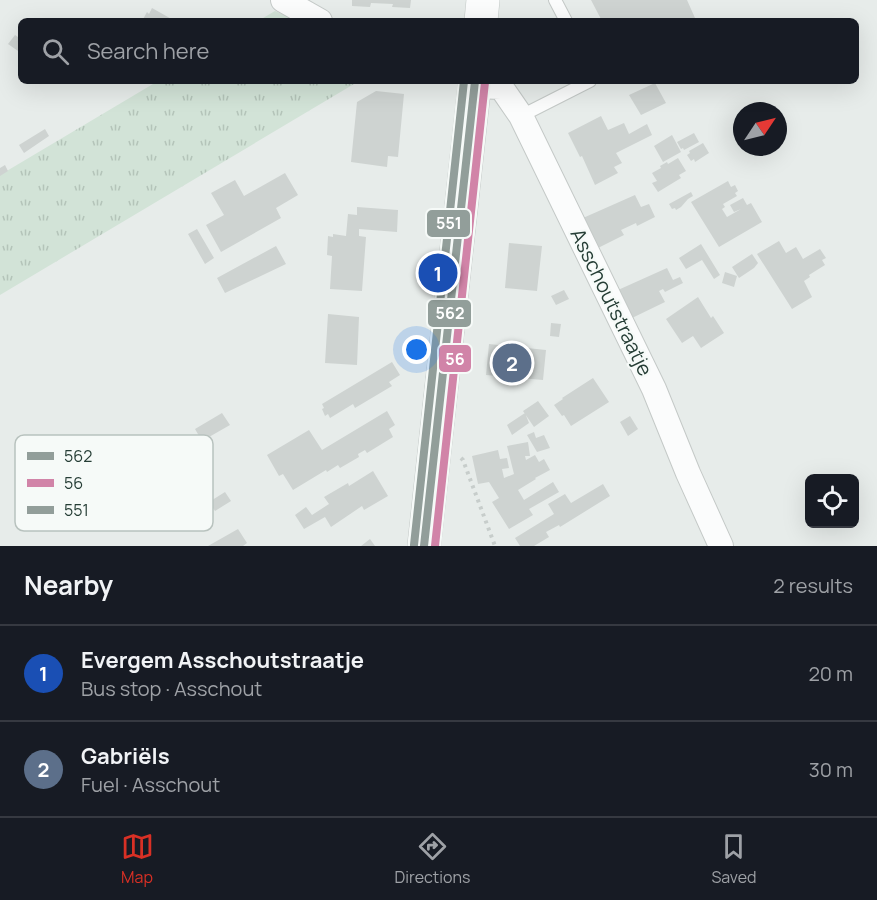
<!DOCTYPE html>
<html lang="en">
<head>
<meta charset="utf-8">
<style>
  body { margin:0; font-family:Manrope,sans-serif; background:#20242c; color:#f1f3f6 }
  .controls { position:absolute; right:18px; bottom:18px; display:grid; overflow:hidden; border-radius:9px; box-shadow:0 6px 24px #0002 }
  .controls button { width:54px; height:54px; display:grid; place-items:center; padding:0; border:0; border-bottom:2px solid #363941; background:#171b24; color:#f1f3f6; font:30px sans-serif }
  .compass { position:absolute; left:733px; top:102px; width:54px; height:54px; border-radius:50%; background:#171b24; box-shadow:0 6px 24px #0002; rotate:55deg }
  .you { position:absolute; left:417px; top:350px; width:21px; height:21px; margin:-15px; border:4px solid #fff; border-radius:50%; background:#1a73e8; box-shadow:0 0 0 9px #1a73e833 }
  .badge { display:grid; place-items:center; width:39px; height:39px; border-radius:50%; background:#d93025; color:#fff; font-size:20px; font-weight:700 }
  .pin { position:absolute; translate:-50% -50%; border:3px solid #fff; box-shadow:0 2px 6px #0006 }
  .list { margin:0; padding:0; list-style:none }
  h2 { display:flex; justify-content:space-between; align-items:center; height:78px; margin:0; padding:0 24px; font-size:26px }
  h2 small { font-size:20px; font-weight:400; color:#9ea1a6 }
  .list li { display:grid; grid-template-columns:39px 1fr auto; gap:18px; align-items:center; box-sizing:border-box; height:96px; padding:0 24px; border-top:2px solid #363941 }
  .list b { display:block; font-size:22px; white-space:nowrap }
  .list p { margin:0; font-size:20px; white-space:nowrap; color:#9ea1a6 }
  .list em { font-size:20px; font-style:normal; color:#9ea1a6 }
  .icon { flex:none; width:33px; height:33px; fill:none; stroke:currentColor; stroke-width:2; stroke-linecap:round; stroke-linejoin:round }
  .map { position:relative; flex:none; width:877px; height:546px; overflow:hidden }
  .search { position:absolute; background:#171b24; box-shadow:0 6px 24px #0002; left:18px; right:18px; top:18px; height:66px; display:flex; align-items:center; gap:15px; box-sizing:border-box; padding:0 21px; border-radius:9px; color:#9ea1a6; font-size:22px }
  .sheet { height:270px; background:#171b24 }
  nav { display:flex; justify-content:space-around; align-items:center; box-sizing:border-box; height:84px; border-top:2px solid #363941; background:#171b24; font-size:16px; color:#9ea1a6 }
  nav a { display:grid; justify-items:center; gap:3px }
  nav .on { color:#d93025 }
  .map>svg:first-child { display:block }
  .grass { fill:url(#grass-tufts) }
  .building { fill:#ced3d1 }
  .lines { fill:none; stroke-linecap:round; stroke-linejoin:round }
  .lane-casing { stroke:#c4c9c7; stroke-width:14 }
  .street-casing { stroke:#c4c9c7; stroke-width:26 }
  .secondary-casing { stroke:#c3c9c7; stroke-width:34 }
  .path { stroke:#c7cdcb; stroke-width:4; stroke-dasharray:3 4.5; stroke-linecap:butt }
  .lane { stroke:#fbfcfc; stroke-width:12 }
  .street { stroke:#fbfcfc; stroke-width:24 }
  .secondary { stroke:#fbfcfc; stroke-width:33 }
  .bus-1-casing { stroke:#f6faf8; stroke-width:12 }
  .bus-2-casing { stroke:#f6faf8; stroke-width:12 }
  .bus-3-casing { stroke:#f6faf8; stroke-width:12 }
  .bus-1 { stroke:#929e9a; stroke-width:8 }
  .bus-2 { stroke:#d184a8; stroke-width:8 }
  .bus-3 { stroke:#929e9a; stroke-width:8 }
  .labels { text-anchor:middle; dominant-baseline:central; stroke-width:4.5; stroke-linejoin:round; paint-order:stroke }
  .street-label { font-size:20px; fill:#263e36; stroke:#f6faf8 }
  .key { fill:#f6faf8; stroke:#b8c2be; stroke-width:1.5 }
  .key-label { font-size:16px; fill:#263e36 }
  .line-badge { stroke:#f6faf8; stroke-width:2 }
  .badge-label { font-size:16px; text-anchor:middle; font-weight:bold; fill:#fff }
</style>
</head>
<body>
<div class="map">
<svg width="877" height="546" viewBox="0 0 877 546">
  <defs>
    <pattern id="grass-tufts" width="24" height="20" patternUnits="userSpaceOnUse" patternTransform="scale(1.5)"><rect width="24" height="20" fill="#d2e3d7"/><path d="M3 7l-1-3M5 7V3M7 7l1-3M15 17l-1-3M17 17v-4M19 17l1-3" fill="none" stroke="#b4c4b9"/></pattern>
  </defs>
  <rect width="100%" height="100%" fill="#e7ecea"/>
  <!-- grass -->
  <path class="grass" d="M 275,11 L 298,21 L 258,21 Z
    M 158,81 L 359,81 L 0,295 L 0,175 Z"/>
  <!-- building -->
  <path class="building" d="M 352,0 L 411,0 L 410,8 L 392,7 L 393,4 L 371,3 L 370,7 L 352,6 Z
    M 591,0 L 687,0 L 695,18 L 688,21 L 602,21 Z
    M 152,8 L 175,21 L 142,21 L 147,12 L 149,14 Z
    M 15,35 L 21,39 L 21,53 L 8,44 Z
    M 655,83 L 666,103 L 641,115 L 629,95 Z
    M 376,91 L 404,94 L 398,157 L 388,156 L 387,167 L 351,162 L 357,102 Z
    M 601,116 L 608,130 L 624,123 L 629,134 L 647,124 L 652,135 L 616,153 L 622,163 L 614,167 L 618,173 L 595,185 L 582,156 L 580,157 L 568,133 Z
    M 45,129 L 49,136 L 24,153 L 19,145 Z
    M 694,133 L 699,142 L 684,150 L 683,148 L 681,149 L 677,142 Z
    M 672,135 L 681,152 L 663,162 L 654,146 Z
    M 703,143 L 709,153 L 695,162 L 694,159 L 691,161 L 687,155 L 690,153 L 689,151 Z
    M 678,158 L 686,171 L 679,175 L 681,178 L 658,192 L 652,183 L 657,181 L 652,173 L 661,168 L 660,166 L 667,162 L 668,164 Z
    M 5,165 L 8,171 L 0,176 L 0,168 Z
    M 285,173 L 298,195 L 276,208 L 281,218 L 221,252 L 206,225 L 224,215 L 211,193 L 235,180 L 244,196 Z
    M 728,181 L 731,187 L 735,185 L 738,191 L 735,193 L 737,196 L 723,204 L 725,207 L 722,209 L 727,217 L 741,209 L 734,212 L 730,205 L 743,198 L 747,205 L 751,203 L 762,222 L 719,247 L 691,202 Z
    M 691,192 L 693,196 L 688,199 L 681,207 L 676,210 L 675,208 L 672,209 L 669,204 Z
    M 635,195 L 641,207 L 649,204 L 655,217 L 637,226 L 636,223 L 621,230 L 624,235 L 598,248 L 583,218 Z
    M 357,207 L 398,210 L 397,232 L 359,229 L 359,236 L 366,237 L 362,291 L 330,289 L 332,256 L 327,255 L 328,236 L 333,237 L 333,234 L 346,236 L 348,214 L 357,215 Z
    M 197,229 L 214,258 L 205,264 L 188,234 Z
    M 779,241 L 786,253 L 796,247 L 803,259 L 820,249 L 826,258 L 822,260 L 825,265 L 809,275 L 810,277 L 804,281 L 812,297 L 792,309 L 757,254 Z
    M 509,243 L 542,246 L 537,291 L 505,288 Z
    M 701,244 L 720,275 L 714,279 L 702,260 L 686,269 L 679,258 Z
    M 276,246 L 286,264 L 225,293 L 217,278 Z
    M 752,254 L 758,263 L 754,268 L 739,278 L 732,267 Z
    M 667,268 L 673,280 L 680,277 L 683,283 L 665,292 L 663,289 L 659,291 L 665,302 L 632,318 L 618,290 Z
    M 725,272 L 737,276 L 734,287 L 722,283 Z
    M 564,290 L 569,299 L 556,305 L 551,296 Z
    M 698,297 L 711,318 L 713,316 L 724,333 L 701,348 L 693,336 L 682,343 L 666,319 Z
    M 328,314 L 359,317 L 357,365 L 325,363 Z
    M 551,323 L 561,324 L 559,337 L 550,336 Z
    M 489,344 L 546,350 L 543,380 L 486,375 Z
    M 392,362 L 400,375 L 389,382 L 392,386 L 355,408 L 353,404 L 330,418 L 328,414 L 325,416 L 322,409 L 324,408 L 322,404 Z
    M 593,378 L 609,402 L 571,426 L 564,415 L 562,416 L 554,405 L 563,399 L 562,398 Z
    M 538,401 L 549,416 L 534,427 L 523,411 Z
    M 387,411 L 395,425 L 389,429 L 393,437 L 367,453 L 365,450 L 358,454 L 359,457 L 340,468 L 338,465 L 327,472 L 326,470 L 293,490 L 283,474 L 279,476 L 267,455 L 309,430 L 322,450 Z
    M 222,413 L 230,425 L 202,441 L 195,429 Z
    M 525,413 L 529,423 L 512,435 L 507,425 Z
    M 630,416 L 638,429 L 628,436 L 620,422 Z
    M 534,432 L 536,438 L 544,435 L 550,448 L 537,452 L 527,435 Z
    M 528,442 L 530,456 L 525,456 L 526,460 L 535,455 L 539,462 L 544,459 L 550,470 L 535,478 L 536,479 L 518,490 L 524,500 L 553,482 L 559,492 L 529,509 L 533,515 L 509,529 L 492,502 L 499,498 L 489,482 L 478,484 L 472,456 L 498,450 L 500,459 L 507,458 L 509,468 L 502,469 L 504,478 L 514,474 L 507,446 Z
    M 373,471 L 388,496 L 364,510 L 362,506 L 331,527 L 325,517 L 304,529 L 295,515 L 306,507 L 312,515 L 329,504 L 324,497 L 348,483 L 349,486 Z
    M 603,484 L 610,496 L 560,527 L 559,525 L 546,532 L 549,537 L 534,546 L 520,546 L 515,538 L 554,514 L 548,504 L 565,494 L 571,503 Z
    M 225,492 L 231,501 L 215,511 L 209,502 Z
    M 238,529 L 247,543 L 243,546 L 208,546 Z
    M 370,539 L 375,546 L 361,546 Z"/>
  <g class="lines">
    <!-- lane casing -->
    <g class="lane-casing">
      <path id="lane" d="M 555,0 L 566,21
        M 521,116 L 590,81"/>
    </g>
    <!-- street casing -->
    <g class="street-casing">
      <path id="street" d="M 283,0 L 320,21
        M 475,86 L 501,87 L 521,116 L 654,389 L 688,473 L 721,546"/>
    </g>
    <!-- secondary casing -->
    <g class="secondary-casing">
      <path id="secondary" d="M 481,21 L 483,0
        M 424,546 L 475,81"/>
    </g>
    <!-- path -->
    <path class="path" d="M 461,458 L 463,460 L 495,546"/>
    <!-- lane -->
    <use href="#lane" class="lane"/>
    <!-- street -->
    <use href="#street" class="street"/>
    <!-- secondary -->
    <use href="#secondary" class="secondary"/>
    <!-- bus-1 casing -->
    <g class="bus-1-casing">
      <path id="bus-1" d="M 424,546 L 475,81"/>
    </g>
    <!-- bus-2 casing -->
    <g class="bus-2-casing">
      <path id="bus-2" d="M 435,546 L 485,82"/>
    </g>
    <!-- bus-3 casing -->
    <g class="bus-3-casing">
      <path id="bus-3" d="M 414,545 L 464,81"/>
    </g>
    <!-- bus-1 -->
    <use href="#bus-1" class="bus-1"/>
    <!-- bus-2 -->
    <use href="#bus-2" class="bus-2"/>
    <!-- bus-3 -->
    <use href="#bus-3" class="bus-3"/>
  </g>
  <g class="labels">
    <!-- street labels -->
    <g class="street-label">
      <text transform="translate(612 302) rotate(64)">Asschoutstraatje</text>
    </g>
  </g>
  <!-- legend -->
  <rect x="15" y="435" width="198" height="96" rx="9" class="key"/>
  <rect x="27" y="452" width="27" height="8" fill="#929e9a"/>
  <rect x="27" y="479" width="27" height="8" fill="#d184a8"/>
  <rect x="27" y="506" width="27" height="8" fill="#929e9a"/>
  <g class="key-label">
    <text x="64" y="462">562</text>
    <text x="64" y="489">56</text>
    <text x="64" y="516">551</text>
  </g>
  <g class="line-badge">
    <rect x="426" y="209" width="45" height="29" rx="6" fill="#929e9a"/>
    <rect x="427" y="299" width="45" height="29" rx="6" fill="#929e9a"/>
    <rect x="438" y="344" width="34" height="29" rx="6" fill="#d184a8"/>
  </g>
  <g class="badge-label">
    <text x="449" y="229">551</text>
    <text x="450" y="319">562</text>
    <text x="455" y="365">56</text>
  </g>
</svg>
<div class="controls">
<button><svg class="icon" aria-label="locate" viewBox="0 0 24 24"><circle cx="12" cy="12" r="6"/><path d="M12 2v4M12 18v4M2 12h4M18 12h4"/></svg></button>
</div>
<svg class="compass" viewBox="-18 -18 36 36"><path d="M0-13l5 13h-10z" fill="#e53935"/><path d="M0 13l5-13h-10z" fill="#9ea1a6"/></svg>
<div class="you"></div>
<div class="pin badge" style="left:438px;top:273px;background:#1a4fb4">1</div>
<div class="pin badge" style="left:512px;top:363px;background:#5c6f8a">2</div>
<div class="search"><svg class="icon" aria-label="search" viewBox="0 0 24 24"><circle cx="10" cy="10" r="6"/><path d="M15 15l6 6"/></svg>Search here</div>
</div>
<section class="sheet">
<h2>Nearby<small>2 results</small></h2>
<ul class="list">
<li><span class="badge" style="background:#1a4fb4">1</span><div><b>Evergem Asschoutstraatje</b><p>Bus stop · Asschout</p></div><em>20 m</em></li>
<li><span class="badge" style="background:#5c6f8a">2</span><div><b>Gabriëls</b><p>Fuel · Asschout</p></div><em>30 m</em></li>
</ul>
</section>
<nav>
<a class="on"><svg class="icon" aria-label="map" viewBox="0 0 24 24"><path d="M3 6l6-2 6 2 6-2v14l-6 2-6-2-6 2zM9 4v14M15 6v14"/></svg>Map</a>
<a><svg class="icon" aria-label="directions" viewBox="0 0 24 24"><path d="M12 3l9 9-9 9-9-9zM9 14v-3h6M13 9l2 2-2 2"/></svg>Directions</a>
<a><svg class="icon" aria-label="saved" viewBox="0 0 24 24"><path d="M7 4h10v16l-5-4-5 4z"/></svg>Saved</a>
</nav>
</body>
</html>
